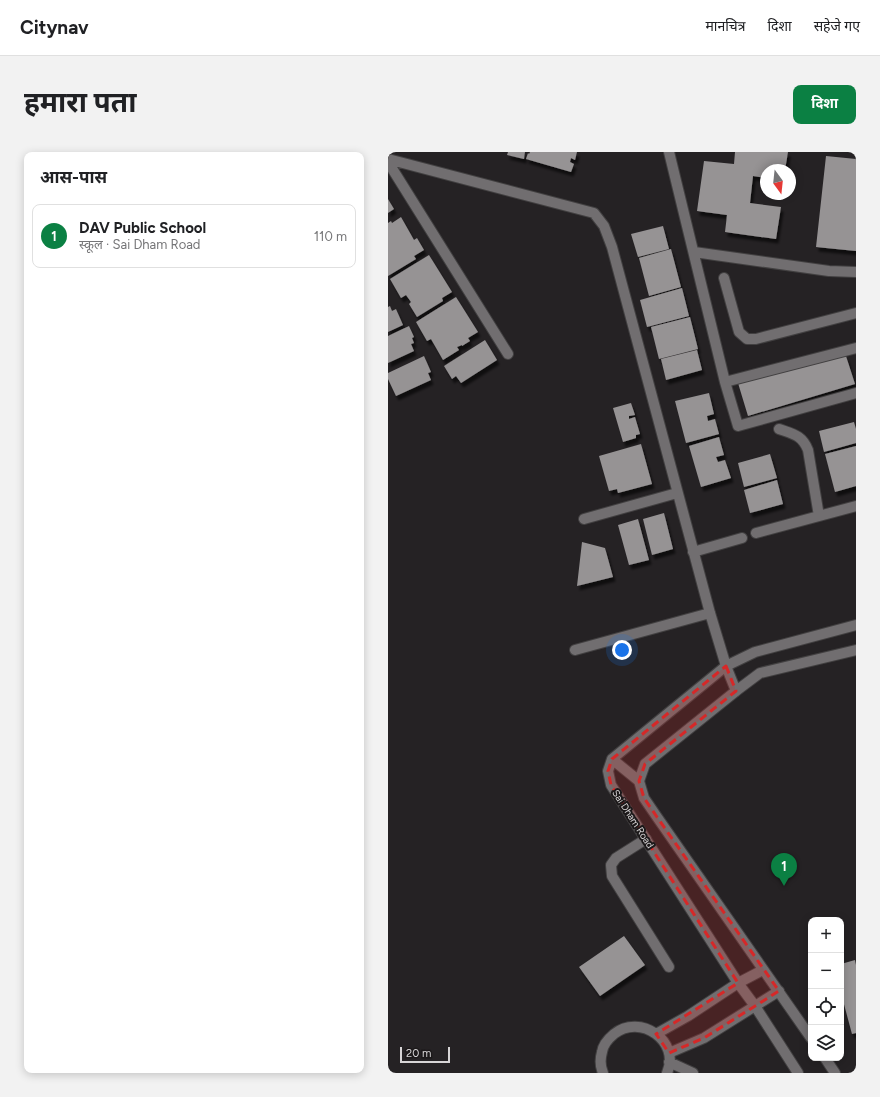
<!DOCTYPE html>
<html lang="hi">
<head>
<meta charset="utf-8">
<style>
  body { margin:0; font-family:Figtree,"Noto Sans Devanagari",sans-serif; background:#f2f2f2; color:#202124 }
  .controls { position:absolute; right:12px; bottom:12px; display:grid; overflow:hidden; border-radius:8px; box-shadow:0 2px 10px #0003 }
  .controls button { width:36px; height:36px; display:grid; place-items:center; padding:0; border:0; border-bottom:1px solid #e0e0e0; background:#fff; color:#202124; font:20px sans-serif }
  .compass { position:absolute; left:372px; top:12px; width:36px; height:36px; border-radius:50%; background:#fff; box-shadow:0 2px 10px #0003; rotate:165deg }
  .scale { position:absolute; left:12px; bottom:10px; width:50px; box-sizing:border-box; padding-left:4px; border:2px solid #d7d5d6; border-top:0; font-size:11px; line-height:14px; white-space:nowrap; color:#d7d5d6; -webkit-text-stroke:3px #1c191a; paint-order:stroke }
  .you { position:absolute; left:234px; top:498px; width:14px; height:14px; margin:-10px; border:3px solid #fff; border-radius:50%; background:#1a73e8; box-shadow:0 0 0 6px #1a73e833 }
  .badge { display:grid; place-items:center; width:26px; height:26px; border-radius:50%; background:#0b8043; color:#fff; font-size:13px; font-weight:700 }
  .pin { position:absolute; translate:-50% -33px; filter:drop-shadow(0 1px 2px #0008) }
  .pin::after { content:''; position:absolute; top:21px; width:14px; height:12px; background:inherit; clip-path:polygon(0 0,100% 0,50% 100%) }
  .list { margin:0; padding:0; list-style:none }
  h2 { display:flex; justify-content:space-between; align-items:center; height:52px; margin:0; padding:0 16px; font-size:17px }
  h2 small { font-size:13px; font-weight:400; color:#757577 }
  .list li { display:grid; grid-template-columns:26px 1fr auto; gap:12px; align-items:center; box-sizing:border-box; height:64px; margin:0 8px 8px; padding:0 8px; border:1px solid #e0e0e0; border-radius:8px }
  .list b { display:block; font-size:15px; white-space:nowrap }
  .list p { margin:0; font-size:13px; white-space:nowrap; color:#757577 }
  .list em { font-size:13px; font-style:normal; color:#757577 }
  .icon { flex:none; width:22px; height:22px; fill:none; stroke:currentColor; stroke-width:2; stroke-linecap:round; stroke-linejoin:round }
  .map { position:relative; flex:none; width:468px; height:921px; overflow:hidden; border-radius:8px }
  header { display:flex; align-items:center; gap:24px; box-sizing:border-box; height:56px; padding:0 20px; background:#fff; border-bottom:1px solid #e0e0e0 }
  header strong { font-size:19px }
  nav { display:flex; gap:22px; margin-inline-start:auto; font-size:14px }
  .intro { display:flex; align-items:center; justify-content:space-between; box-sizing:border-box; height:96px; padding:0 24px }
  h1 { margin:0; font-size:28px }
  .button { padding:10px 18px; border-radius:8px; background:#0b8043; color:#fff; font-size:14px; font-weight:700 }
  main { display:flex; gap:24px; padding:0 24px }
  aside { flex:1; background:#fff; border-radius:8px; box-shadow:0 2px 10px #0003 }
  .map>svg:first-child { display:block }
  .building { fill:#969394; filter:url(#shadow) }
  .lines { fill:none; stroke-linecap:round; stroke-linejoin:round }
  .service-casing { stroke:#424041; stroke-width:12 }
  .minor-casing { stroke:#424041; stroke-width:12 }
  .tertiary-casing { stroke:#424041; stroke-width:12 }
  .service { stroke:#716e70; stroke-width:10 }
  .minor { stroke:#716e70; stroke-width:10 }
  .tertiary { stroke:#716e70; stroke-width:10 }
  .marked { fill:#d62828; fill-opacity:0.2; stroke:#d62828; stroke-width:3; stroke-dasharray:8 5; stroke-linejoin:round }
  .labels { text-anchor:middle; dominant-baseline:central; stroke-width:4; stroke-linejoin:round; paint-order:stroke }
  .street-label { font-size:10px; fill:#d7d5d6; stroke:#1c191a }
</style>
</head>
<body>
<header>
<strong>Citynav</strong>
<nav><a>मानचित्र</a><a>दिशा</a><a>सहेजे गए</a></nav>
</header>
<div class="intro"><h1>हमारा पता</h1><a class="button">दिशा</a></div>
<main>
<aside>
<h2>आस-पास<small></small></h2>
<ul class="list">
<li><span class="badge">1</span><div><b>DAV Public School</b><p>स्कूल · Sai Dham Road</p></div><em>110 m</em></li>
</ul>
</aside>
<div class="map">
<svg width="468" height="921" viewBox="0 0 468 921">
  <defs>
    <filter id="shadow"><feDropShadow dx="2.5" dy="4.5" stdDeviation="1" flood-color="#0009"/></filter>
  </defs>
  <rect width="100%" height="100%" fill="#252224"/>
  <!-- building -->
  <path class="building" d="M 120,0 L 137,0 L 136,7 L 119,3 Z
    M 142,0 L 189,0 L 187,8 L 183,6 L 182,10 L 186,12 L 183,20 L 138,7 L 140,1 L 141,2 Z
    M 347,0 L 400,0 L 397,18 L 378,18 L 378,26 L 365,24 L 362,51 L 393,55 L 388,87 L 337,80 L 339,63 L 309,59 L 316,9 L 346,12 Z
    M 438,4 L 468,7 L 468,99 L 428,95 Z
    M 0,47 L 6,57 L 0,61 Z
    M 13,65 L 26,88 L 29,86 L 36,98 L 26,104 L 28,107 L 0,124 L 0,71 L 3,69 L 4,71 Z
    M 275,74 L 281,97 L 250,105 L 243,82 Z
    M 283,97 L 293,135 L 261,144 L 251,106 Z
    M 41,103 L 64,140 L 54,146 L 55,149 L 29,165 L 21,152 L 23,150 L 18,143 L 13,146 L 2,127 Z
    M 294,136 L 301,164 L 259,175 L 252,148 Z
    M 68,145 L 90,180 L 80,186 L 82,189 L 74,194 L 74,193 L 69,195 L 71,198 L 55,208 L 43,187 L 39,189 L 28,170 Z
    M 2,154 L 4,159 L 8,157 L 15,173 L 0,180 L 0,155 Z
    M 302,165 L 310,197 L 271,207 L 263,175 Z
    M 21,174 L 26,185 L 24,186 L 26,191 L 23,192 L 26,199 L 0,211 L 0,184 Z
    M 97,188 L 109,208 L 73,231 L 68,224 L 64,227 L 56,214 Z
    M 309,198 L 314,218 L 278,228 L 273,207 Z
    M 36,204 L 43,220 L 40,221 L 43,228 L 8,244 L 0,227 L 0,221 Z
    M 458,204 L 467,232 L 360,264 L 350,231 Z
    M 321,241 L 326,262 L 319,264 L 320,269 L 327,267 L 331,282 L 298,291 L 287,249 Z
    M 243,251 L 247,263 L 241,264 L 241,267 L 247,265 L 252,282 L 248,283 L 248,286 L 235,290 L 225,256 Z
    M 466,270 L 468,277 L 468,291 L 436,300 L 431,279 Z
    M 331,285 L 336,303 L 328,305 L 330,310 L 337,308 L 343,326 L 313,335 L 301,294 Z
    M 253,292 L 264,332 L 230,341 L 229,337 L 221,339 L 211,304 Z
    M 468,294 L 468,334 L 447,340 L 437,302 Z
    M 382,302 L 389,326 L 356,335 L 350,311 Z
    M 389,328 L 395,352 L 362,361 L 356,338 Z
    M 276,361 L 285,397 L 264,403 L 255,367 Z
    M 250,367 L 261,408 L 241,413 L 230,373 Z
    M 194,390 L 217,396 L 225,425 L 189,434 Z
    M 236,784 L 257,813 L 212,844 L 191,815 Z
    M 467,808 L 468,813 L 468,881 L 464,882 L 453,841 L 453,812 Z"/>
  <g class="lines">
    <!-- service casing -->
    <g class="service-casing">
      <path id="service" d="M 258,687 L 228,706 L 223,713 L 224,724 L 281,815"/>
    </g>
    <!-- minor casing -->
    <g class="minor-casing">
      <path id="minor" d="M 281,0 L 337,230 L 350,274 L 468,241
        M 0,7 L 206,61 L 216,74 L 224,95 L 322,461 L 338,514 L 348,539
        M 0,10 L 120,202
        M 306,100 L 441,119 L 468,120
        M 336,126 L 351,180 L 359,187 L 368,187 L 468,161
        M 337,230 L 468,196
        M 391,277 C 405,282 414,283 420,298 L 431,364
        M 196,367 L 289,341
        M 368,381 L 468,354
        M 305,400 L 354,386
        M 187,498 L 322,461
        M 268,882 L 300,864 L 350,831 L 375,818
        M 281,901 L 316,886 L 391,839
        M 281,910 L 305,921
        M 215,921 C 212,914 212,907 214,900 C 215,892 220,887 226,882 C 252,861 293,889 279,921"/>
    </g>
    <!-- tertiary casing -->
    <g class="tertiary-casing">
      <path id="tertiary" d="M 224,607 L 251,629
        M 423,886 L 269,665 L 256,646 L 251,629 L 257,612 L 348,539 L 372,521 L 468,498
        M 437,906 L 447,921
        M 410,921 L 367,854 L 350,831 L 223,633 L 220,619 L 224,607 L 338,514 L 367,500 L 468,473"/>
    </g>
    <!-- service -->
    <use href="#service" class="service"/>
    <!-- minor -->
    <use href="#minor" class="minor"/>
    <!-- tertiary -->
    <use href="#tertiary" class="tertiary"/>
  </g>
  <!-- marked area -->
  <path class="marked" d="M 338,514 L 348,539 L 257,612 L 251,629 L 256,646 L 269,665 L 391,839 L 316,886 L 281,901 L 268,882 L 350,831 L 223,633 L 220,619 L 224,607 Z"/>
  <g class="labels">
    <!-- street labels -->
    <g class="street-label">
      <text transform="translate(245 667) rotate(57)">Sai Dham Road</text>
    </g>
  </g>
</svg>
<div class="controls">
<button>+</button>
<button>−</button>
<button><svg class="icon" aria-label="locate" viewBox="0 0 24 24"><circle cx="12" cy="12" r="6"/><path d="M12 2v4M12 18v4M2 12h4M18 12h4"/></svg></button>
<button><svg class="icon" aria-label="layers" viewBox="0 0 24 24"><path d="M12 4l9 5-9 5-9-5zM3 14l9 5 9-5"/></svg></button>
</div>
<svg class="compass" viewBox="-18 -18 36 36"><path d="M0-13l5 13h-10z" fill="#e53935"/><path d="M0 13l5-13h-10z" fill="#757577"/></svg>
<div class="scale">20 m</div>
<div class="you"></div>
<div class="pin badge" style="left:396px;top:734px">1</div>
</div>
</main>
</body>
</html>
